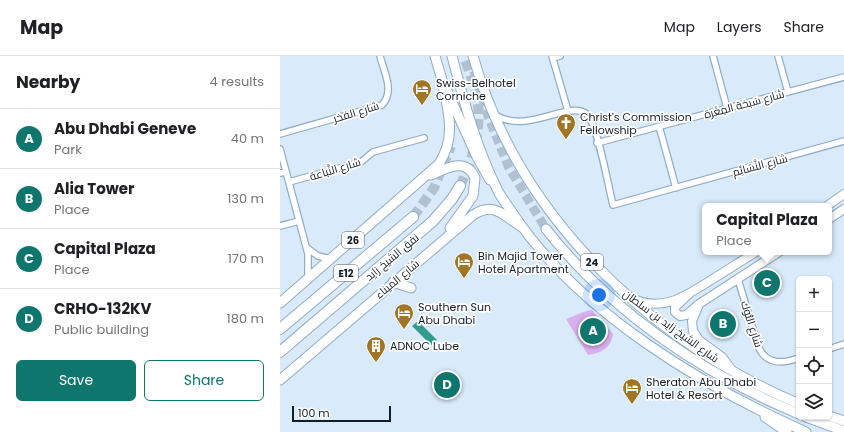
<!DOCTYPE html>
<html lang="en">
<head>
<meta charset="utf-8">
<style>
  body { margin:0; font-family:Poppins,Cairo,sans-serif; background:#f6f6f6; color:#202124 }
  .controls { position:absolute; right:12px; bottom:12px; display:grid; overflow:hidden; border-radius:6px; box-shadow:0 1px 3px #0004 }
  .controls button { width:36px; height:36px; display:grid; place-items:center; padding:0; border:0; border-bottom:1px solid #e0e0e0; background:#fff; color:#202124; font:20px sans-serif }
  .scale { position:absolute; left:12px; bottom:10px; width:99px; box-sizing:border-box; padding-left:4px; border:2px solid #131d27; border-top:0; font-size:11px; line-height:14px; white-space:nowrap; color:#131d27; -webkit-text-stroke:3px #fff; paint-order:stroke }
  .you { position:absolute; left:319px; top:239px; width:14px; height:14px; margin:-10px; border:3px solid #fff; border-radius:50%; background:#1a73e8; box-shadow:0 0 0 6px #1a73e833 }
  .badge { display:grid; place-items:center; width:26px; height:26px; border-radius:50%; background:#0f766e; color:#fff; font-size:13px; font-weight:700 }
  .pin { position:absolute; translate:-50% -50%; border:2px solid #fff; box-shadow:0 1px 4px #0006 }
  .popup { position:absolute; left:422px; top:147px; width:130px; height:52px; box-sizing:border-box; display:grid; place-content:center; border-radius:6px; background:#fff; filter:drop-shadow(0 1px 3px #0005); font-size:13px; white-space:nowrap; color:#757577 }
  .popup b { font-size:15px; color:#202124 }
  .popup::after { content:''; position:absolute; left:50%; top:100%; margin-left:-8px; border:8px solid transparent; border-top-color:#fff }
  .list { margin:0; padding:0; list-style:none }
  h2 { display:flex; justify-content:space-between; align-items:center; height:52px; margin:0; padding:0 16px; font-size:17px }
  h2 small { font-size:13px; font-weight:400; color:#757577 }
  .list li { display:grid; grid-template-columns:26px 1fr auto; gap:12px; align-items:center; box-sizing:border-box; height:60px; padding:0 16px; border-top:1px solid #e0e0e0 }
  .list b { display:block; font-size:15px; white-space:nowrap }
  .list p { margin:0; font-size:13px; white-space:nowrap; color:#757577 }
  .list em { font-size:13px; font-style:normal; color:#757577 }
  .actions { display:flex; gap:8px; padding:12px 16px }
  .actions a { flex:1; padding:9px 0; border:1px solid #0f766e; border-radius:6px; text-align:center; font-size:14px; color:#0f766e }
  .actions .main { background:#0f766e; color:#fff }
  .icon { flex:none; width:22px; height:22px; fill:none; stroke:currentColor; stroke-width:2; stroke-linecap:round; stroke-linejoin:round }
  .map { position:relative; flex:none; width:564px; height:376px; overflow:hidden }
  header { display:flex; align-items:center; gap:24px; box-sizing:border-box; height:56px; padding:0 20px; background:#fff; border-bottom:1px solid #e0e0e0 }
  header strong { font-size:19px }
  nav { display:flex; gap:22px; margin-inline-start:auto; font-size:14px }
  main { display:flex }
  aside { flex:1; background:#fff }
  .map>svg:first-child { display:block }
  .green { fill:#daafef }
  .water { fill:#329d8c }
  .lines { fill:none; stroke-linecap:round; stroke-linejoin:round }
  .trunk-tunnel { stroke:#b1c1d1; stroke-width:9; stroke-dasharray:9 4.5; stroke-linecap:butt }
  .motorway-tunnel { stroke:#b1c1d1; stroke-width:10; stroke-dasharray:10 5; stroke-linecap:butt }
  .minor-casing { stroke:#91adc7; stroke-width:8 }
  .secondary-casing { stroke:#91adc7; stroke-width:10 }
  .primary-casing { stroke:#91adc7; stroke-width:11 }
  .trunk-casing { stroke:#91adc7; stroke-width:11 }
  .motorway-casing { stroke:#91adc7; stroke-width:12 }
  .minor { stroke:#fff; stroke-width:5.5 }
  .secondary { stroke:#fff; stroke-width:8 }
  .primary { stroke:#fff; stroke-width:9 }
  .trunk { stroke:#fff; stroke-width:9 }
  .motorway { stroke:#fff; stroke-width:10 }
  .labels { text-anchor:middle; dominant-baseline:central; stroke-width:3.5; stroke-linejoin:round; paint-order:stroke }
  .shield { fill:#fff; stroke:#5a6168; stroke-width:1 }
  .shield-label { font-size:10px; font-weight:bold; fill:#131d27 }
  .poi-label { font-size:11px; fill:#131d27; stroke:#fff; text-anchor:start }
  .street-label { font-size:11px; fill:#131d27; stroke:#fff }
</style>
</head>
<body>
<header>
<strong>Map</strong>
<nav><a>Map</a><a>Layers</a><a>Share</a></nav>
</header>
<main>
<aside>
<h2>Nearby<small>4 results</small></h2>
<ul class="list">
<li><span class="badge">A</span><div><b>Abu Dhabi Geneve</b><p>Park</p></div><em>40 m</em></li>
<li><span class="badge">B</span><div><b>Alia Tower</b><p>Place</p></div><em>130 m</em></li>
<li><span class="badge">C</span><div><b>Capital Plaza</b><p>Place</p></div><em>170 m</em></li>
<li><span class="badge">D</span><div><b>CRHO-132KV</b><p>Public building</p></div><em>180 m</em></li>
</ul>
<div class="actions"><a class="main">Save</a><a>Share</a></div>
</aside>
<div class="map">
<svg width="564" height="376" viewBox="0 0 564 376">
  <rect width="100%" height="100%" fill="#d9eafb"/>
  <!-- green -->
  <path class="green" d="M 312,254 L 333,278 C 331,292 322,297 308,299 L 286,263 C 295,260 303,255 312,254 Z"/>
  <!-- water -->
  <path class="water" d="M 138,265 L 157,284 L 151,289 L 132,270 Z
    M 304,266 L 310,267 L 318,275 L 318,283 L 316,286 L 309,287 L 307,284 L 313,279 L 311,272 L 306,270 L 300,273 L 299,271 Z"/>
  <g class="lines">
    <!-- trunk-tunnel -->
    <path class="trunk-tunnel" d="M 194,15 L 208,60 L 229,112 L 266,173"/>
    <!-- motorway-tunnel -->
    <path class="motorway-tunnel" d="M 180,130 C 192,106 201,75 198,48 C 196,32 189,16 184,0
      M 133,161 L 154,132 L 171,90"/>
    <!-- minor casing -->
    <g class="minor-casing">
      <path id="minor" d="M 272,0 L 288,55
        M 433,0 L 447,52
        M 498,0 L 508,36
        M 273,2 L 280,0
        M 215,59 C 248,79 287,44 307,58 C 318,71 328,129 333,149 L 564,85
        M 379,70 L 396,132
        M 0,78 L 102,49 C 115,35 104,16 100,0
        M 317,87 L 564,21
        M 0,93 L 28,198 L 28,222
        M 0,117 L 6,116
        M 9,126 L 81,106 L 93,96 L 144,82
        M 0,170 L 19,165
        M 27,192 L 38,200 L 51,203
        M 458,223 L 478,290 C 486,309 502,308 519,302
        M 549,293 L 564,288"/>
    </g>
    <!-- secondary casing -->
    <g class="secondary-casing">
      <path id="secondary" d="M 547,150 L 564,138
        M 549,163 L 564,153
        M 409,238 L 395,251 L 395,256 L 400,260 L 406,259 L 419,248 L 499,196
        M 352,242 C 382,257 406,240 431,224 C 446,215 461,205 476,196
        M 418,251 L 412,265 L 413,275 L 419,284 L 442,301 L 451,313"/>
    </g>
    <!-- primary casing -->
    <g class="primary-casing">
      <path id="primary" d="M 155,0 L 162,24 L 197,101 L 210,124
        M 193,0 C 238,160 369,284 519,348
        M 151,119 C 167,112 186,101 195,122 L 193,140 L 170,172
        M 113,226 L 131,232
        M 0,247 L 159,108 C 177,79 168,56 162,24
        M 0,324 L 193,159 C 216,145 223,160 242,171
        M 549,360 L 564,365"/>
    </g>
    <!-- trunk casing -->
    <g class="trunk-casing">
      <path id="trunk" d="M 172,0 C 184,46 197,94 219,137 C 224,145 230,153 236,162 C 301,257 422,330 526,376
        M 266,173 C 330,255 423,318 519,358
        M 485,361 L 507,376
        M 526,361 L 564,375"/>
    </g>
    <!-- motorway casing -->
    <g class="motorway-casing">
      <path id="motorway" d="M 0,273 L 133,161
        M 0,296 L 153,165 L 172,143 L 180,130"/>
    </g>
    <!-- minor -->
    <use href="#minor" class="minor"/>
    <!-- secondary -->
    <use href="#secondary" class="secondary"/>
    <!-- primary -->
    <use href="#primary" class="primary"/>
    <!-- trunk -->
    <use href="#trunk" class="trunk"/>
    <!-- motorway -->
    <use href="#motorway" class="motorway"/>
  </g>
  <!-- icons -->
  <defs>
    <g id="hotel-pin" transform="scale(1)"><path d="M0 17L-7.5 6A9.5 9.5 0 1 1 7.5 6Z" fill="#a07525" stroke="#fff"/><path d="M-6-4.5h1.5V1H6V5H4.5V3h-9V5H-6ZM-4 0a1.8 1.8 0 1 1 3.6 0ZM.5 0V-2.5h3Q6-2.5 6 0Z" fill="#fff"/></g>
    <g id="church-pin" transform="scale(1)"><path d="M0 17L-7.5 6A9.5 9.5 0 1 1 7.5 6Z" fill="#a07525" stroke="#fff"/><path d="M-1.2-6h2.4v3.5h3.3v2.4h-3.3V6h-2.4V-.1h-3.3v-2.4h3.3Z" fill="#fff"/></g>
    <g id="building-pin" transform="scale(1)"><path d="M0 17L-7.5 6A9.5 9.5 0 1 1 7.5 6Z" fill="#a07525" stroke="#fff"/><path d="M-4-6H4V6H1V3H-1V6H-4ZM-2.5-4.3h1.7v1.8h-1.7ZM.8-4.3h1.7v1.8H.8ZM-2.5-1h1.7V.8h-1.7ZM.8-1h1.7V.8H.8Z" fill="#fff"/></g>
  </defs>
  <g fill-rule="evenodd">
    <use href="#hotel-pin" x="142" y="33"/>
    <use href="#church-pin" x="286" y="67"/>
    <use href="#hotel-pin" x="184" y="206"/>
    <use href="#hotel-pin" x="124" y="257"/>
    <use href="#building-pin" x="96" y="290"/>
    <use href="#hotel-pin" x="352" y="332"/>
  </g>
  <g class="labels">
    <!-- shield labels -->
    <g class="shield">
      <rect x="62" y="176" width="22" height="16" rx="3"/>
      <rect x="301" y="198" width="22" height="16" rx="3"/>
      <rect x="54" y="209" width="24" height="16" rx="3"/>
    </g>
    <g class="shield-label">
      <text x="73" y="184">26</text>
      <text x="312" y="206">24</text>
      <text x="66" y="217">E12</text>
    </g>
    <!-- poi labels -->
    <g class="poi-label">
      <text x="156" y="27">Swiss-Belhotel<tspan x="156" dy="13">Corniche</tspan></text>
      <text x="300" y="61">Christ's Commission<tspan x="300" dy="13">Fellowship</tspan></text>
      <text x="198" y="200">Bin Majid Tower<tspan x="198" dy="13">Hotel Apartment</tspan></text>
      <text x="138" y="251">Southern Sun<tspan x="138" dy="13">Abu Dhabi</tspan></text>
      <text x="110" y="290">ADNOC Lube</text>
      <text x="366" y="326">Sheraton Abu Dhabi<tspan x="366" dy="13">Hotel &amp; Resort</tspan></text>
    </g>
    <!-- street labels -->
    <g class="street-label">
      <text transform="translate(464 48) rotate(-15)">شارع سَبخة المِغَرة</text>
      <text transform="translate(76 56) rotate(-17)">شارع الفخر</text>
      <text transform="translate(480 109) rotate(-15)">شارع النَّسَائِم</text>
      <text transform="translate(55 113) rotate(-17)">شارع النَّباعة</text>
      <text transform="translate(112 201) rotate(-40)">نفق الشيخ زايد</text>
      <text transform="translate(117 223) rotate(-40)">شارع الميناء</text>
      <text transform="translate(472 268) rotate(72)">شارع التُّوك</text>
      <text transform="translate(391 270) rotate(36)">شارع الشيخ زايد بن سلطان</text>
    </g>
  </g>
</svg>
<div class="controls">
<button>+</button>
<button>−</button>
<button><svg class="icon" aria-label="locate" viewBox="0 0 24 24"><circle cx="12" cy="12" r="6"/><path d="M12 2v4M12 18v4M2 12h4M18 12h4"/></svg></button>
<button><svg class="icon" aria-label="layers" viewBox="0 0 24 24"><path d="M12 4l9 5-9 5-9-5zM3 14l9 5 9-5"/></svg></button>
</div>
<div class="scale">100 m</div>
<div class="you"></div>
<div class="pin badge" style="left:313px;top:275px">A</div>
<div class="pin badge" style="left:443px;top:268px">B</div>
<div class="pin badge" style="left:487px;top:227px">C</div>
<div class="popup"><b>Capital Plaza</b>Place</div>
<div class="pin badge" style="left:167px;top:329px">D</div>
</div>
</main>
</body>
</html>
